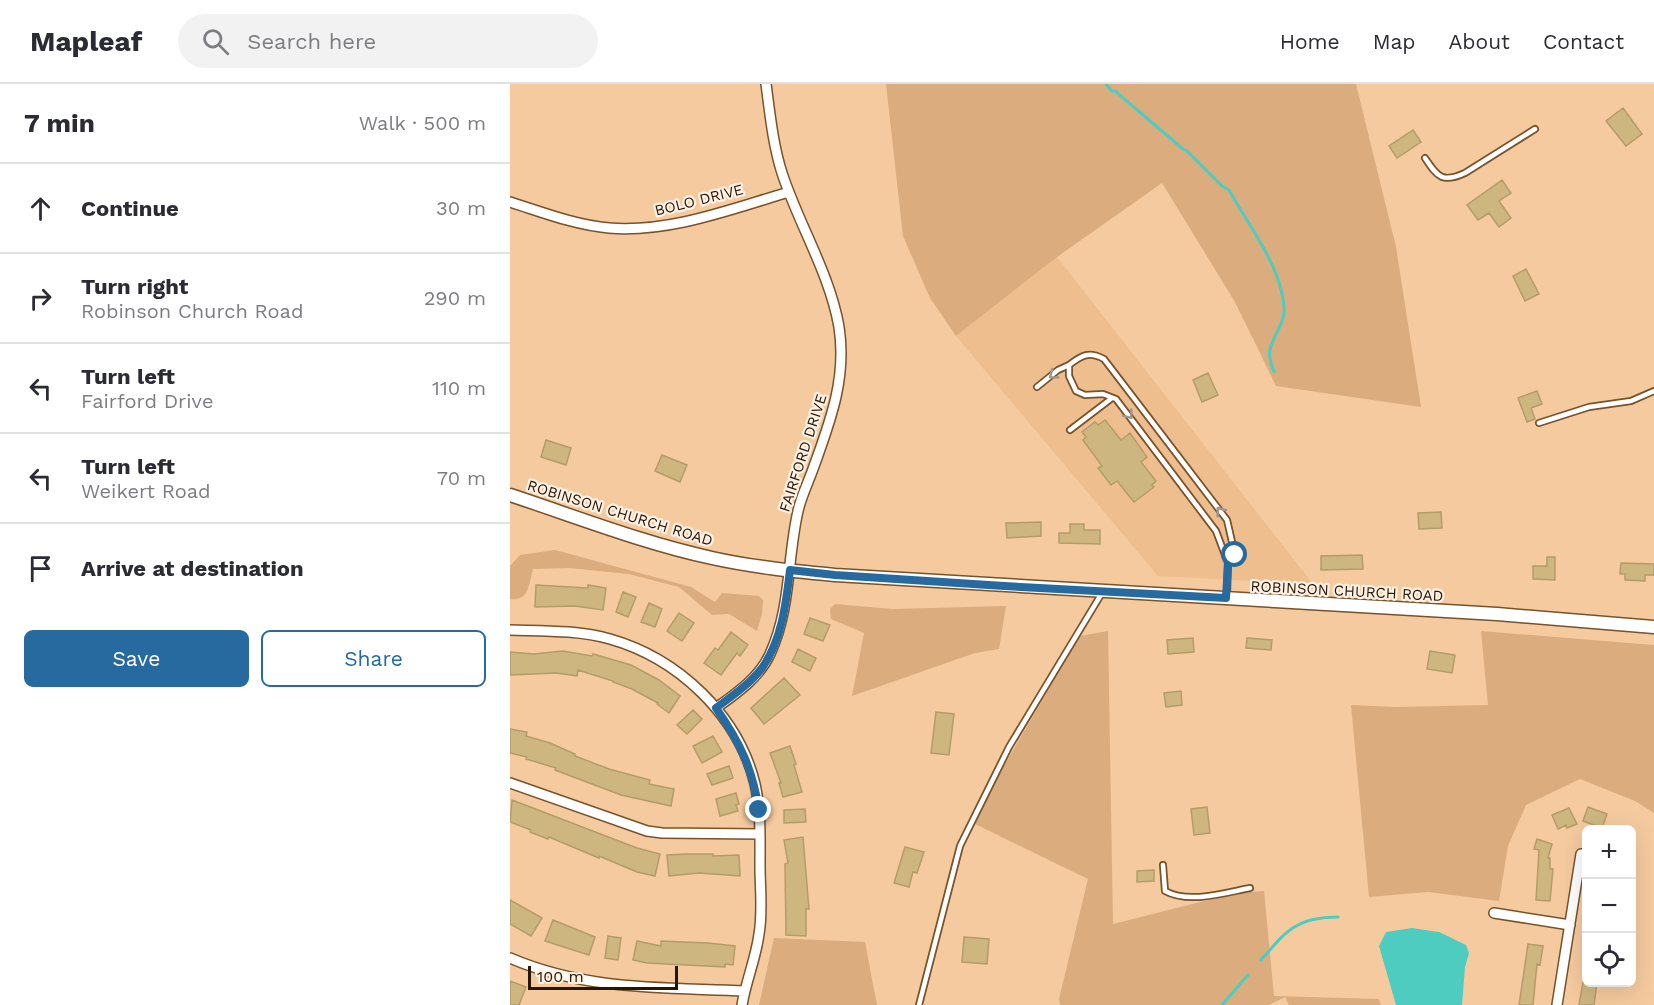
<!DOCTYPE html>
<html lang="en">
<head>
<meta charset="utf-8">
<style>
  body { margin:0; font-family:"Work Sans",sans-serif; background:#f2f2f3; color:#2b2b33 }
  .controls { position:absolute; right:18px; bottom:18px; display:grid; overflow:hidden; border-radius:9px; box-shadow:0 6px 24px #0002 }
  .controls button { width:54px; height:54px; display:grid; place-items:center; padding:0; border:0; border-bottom:2px solid #e1e1e2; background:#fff; color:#2b2b33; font:30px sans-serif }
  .scale { position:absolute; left:18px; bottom:15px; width:150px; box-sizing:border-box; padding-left:6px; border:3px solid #251606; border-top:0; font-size:16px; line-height:21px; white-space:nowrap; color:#251606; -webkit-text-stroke:4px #fff1e4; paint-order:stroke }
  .stop { position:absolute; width:18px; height:18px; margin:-14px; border:4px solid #266a9f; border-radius:50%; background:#fff }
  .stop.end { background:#266a9f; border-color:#fff; box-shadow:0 2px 6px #0008 }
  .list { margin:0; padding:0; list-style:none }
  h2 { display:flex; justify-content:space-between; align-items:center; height:78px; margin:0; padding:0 24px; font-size:26px }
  h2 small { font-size:20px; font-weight:400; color:#7c7c81 }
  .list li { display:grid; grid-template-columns:39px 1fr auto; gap:18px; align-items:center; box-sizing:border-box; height:90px; padding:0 24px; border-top:2px solid #e1e1e2 }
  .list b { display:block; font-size:22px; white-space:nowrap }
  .list p { margin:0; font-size:20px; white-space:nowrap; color:#7c7c81 }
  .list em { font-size:20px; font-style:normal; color:#7c7c81 }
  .actions { display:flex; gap:12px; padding:18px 24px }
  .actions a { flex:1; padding:14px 0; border:2px solid #266a9f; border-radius:9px; text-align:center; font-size:21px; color:#266a9f }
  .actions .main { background:#266a9f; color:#fff }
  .icon { flex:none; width:33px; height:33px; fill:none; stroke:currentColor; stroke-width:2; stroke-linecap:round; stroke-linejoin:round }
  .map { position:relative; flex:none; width:1144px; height:921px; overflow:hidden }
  header { display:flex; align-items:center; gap:36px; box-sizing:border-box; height:84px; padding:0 30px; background:#fff; border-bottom:2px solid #e1e1e2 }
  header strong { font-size:28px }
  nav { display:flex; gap:33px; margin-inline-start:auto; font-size:21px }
  .search { width:420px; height:54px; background:#f2f2f3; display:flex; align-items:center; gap:15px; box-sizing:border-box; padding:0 21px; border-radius:33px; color:#7c7c81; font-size:22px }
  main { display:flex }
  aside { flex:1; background:#fff }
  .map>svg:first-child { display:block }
  .built { fill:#efbe8e }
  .green { fill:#daac7e }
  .water { fill:#4eccc0 }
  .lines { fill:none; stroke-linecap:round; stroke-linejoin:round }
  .stream { stroke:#4eccc0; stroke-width:3 }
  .building { fill:#ceb681; stroke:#b49c69; stroke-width:1.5 }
  .lane-casing { stroke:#77522a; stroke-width:8 }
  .street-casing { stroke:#77522a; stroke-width:12 }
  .secondary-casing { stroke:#77522a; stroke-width:15 }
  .lane { stroke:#fff; stroke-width:4.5 }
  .street { stroke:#fff; stroke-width:9 }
  .secondary { stroke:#fff; stroke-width:12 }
  .oneway { stroke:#9d968f }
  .route { stroke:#266a9f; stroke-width:8 }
  .labels { text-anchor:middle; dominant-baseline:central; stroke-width:4.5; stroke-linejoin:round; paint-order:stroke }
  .street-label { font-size:15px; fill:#251606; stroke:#fff1e4 }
</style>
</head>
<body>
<header>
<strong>Mapleaf</strong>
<div class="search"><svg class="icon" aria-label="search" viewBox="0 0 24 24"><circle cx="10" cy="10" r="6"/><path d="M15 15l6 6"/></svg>Search here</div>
<nav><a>Home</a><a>Map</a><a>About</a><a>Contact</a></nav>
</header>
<main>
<aside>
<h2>7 min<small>Walk · 500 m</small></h2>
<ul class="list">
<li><svg class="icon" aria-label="ahead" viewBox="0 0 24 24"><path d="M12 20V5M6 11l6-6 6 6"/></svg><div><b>Continue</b></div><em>30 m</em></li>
<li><svg class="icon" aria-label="right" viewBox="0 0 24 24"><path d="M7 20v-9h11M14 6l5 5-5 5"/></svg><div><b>Turn right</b><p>Robinson Church Road</p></div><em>290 m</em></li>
<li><svg class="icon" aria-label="left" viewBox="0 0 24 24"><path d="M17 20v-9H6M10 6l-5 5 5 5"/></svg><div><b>Turn left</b><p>Fairford Drive</p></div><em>110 m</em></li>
<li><svg class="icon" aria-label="left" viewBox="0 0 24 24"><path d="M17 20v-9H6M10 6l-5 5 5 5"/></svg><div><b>Turn left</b><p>Weikert Road</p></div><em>70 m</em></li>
<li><svg class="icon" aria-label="arrive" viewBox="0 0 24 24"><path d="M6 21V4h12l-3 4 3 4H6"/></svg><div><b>Arrive at destination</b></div></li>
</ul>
<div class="actions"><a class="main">Save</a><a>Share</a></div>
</aside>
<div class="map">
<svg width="1144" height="921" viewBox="0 0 1144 921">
  <rect width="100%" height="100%" fill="#f5ca9f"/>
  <!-- built -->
  <path class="built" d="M 547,173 L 803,500 L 648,492 L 446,252 Z"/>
  <!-- green -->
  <path class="green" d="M 376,0 L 846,0 L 886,163 L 911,323 L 766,302 L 725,218 L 652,99 L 547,173 L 446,252 L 420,214 L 393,152 Z
    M 45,466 L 181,503 L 205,518 L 212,509 L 249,512 L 253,516 L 252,530 L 247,547 L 219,530 L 202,531 L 169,503 L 119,490 L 59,484 L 23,485 C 19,499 19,518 0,515 L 0,482 L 10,471 Z
    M 325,520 L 383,525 L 496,522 L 489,565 L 465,569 L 342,612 L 354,549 L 321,535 L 320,525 Z
    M 598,547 L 603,840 L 726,809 L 754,807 L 764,912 L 869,915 L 871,921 L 779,921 L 775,913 L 759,921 L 550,921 L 549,915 L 578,795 L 461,738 L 570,552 Z
    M 971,547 L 1144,561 L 1144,729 L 1125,717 L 1070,695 L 1016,721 L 998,762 L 989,817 L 918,808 L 859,813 L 841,621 L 886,623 L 978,621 Z
    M 264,854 L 355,858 L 367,921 L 249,921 Z"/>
  <!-- water -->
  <path class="water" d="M 902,844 L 929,848 L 956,861 L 959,869 L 955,883 L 952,921 L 886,921 L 869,862 L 876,848 Z"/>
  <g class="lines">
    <!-- stream -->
    <path class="stream" d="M 596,0 L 602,7 L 605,7 L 673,65 L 677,67 L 712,102 L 719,106 C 738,140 771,183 774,222 C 776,239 763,250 760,266 C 758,273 762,282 764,288
      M 751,876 C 776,847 787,833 828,833
      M 712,921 L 738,891"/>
  </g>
  <!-- building -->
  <path class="building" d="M 1113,24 L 1132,50 L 1116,62 L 1096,37 Z
    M 903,46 L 911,58 L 887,74 L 879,62 Z
    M 992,96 L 1001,109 L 989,117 L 1001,134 L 989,143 L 979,129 L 968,136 L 957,121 Z
    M 1016,185 L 1029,210 L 1015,217 L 1003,192 Z
    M 698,289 L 708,311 L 692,318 L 683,296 Z
    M 1027,307 L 1032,320 L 1021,324 L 1025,335 L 1017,338 L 1008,314 Z
    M 595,336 L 611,356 L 620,349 L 637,373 L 631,378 L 646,397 L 642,401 L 644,403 L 624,418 L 607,397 L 601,401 L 588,384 L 592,382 L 573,356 L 576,353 L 572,348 L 585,338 L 588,341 Z
    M 36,356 L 61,364 L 56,381 L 31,373 Z
    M 152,371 L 177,381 L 170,398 L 145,387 Z
    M 931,428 L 932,444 L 909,445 L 908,429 Z
    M 531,438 L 531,452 L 497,454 L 496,439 Z
    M 560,440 L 574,440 L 574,446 L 590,446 L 590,460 L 549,459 L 549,449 L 560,449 Z
    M 852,471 L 853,485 L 811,486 L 811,472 Z
    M 1037,473 L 1045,473 L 1045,496 L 1023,495 L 1023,482 L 1037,482 Z
    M 1111,479 L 1144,480 L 1144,491 L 1135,491 L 1135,497 L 1115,496 L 1115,490 L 1110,490 Z
    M 26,501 L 78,504 L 78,501 L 96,504 L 93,526 L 65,522 L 25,523 Z
    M 113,508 L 126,513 L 118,533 L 106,528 Z
    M 139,519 L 152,525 L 145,543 L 131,538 Z
    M 169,529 L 184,539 L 172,557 L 157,547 Z
    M 300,534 L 320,541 L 313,557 L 294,550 Z
    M 221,548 L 238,561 L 230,572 L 227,569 L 211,591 L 194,579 L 205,564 L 208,566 Z
    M 683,554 L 684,568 L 658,570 L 657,556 Z
    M 737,554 L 762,556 L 761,566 L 736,564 Z
    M 288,565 L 306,574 L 300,587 L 282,578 Z
    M 53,567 L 82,572 L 83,570 L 121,581 L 149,596 L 170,612 L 159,629 L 147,620 L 148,619 L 122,605 L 103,598 L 103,597 L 68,586 L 67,592 L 46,589 L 0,591 L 0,568 L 24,570 Z
    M 920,567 L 945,571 L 942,589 L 917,585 Z
    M 274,594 L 290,611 L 254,640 L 241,624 Z
    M 671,607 L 672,621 L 656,623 L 654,609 Z
    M 183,626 L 192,635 L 177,650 L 167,641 Z
    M 426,628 L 444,630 L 439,671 L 421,669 Z
    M 0,645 L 17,648 L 16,652 L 40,659 L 65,670 L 65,672 L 99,685 L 140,696 L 139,700 L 164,705 L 161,722 L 111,711 L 45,686 L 46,684 L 16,675 L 17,673 L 0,669 Z
    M 203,652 L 212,668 L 192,679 L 183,662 Z
    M 280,662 L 286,680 L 284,681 L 292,708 L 273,713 L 269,699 L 271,699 L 260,669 Z
    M 219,682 L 223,694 L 202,701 L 197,690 Z
    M 226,709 L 229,720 L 226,721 L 228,727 L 210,732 L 206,715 Z
    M 2,716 L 127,764 L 150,770 L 145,792 L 127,788 L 89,772 L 89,774 L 39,753 L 38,755 L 20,748 L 21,746 L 0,738 Z
    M 697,723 L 700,749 L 684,751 L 681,725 Z
    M 1078,723 L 1097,730 L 1092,744 L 1073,737 Z
    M 1059,724 L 1067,740 L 1057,744 L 1056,741 L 1048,745 L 1042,731 Z
    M 295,725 L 296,738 L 274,739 L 274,726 Z
    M 293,753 L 299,825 L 296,825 L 296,852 L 276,851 L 275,780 L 278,779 L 274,756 Z
    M 1027,755 L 1042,760 L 1038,774 L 1040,774 L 1040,785 L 1043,785 L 1040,817 L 1026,816 L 1029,766 L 1024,765 Z
    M 395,763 L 414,768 L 407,789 L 403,788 L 399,803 L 384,799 Z
    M 176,770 L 203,770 L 203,772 L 229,771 L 230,792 L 189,789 L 159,792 L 157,771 Z
    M 644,786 L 644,797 L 627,798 L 627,787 Z
    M 0,816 L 32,834 L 21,852 L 0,840 Z
    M 43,836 L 85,853 L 79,871 L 35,857 Z
    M 98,852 L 111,854 L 108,876 L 95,874 Z
    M 454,853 L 479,855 L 477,880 L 452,878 Z
    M 127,857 L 151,862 L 151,857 L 198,859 L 225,862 L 223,881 L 215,880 L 215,883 L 137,879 L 123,876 Z
    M 1018,860 L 1033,862 L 1030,881 L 1027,880 L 1023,921 L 1009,921 Z
    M 0,897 L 16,903 L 9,921 L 0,921 Z
    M 1073,898 L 1087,898 L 1084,921 L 1069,921 Z"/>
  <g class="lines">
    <!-- lane casing -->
    <g class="lane-casing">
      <path id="lane" d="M 915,74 C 928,94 933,99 955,89 L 1025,45
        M 527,303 L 548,286 L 559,281
        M 1029,339 L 1079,323 L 1121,317 L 1144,307
        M 560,346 L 602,314
        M 717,512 L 718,479 L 706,447 L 606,315 L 593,310 L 575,311 L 566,307 L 559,292 L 559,281 C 572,271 579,267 594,275 L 717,436 L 725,471 L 718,479
        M 653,781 L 655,807 C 679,820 714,809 740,804
        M 409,921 L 450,762 L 499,663 L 592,509"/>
    </g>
    <!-- street casing -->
    <g class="street-casing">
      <path id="street" d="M 0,118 C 32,128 65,141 99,144 C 160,149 221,125 279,108
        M 0,546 C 33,547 68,546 100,555 C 167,574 228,630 245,700 C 251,727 250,754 250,782 C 250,804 253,828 249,850 C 246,874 236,897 232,921
        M 206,624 C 227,609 249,594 260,570 C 281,525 277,475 288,427 C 291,413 298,399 303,385 C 320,338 337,294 329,243 C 320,190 289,141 272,89 C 263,61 260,30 256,0
        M 0,699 L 137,747 L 152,749 L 250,750
        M 984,829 L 1060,841
        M 0,874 C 77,907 153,903 235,907
        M 1047,921 L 1071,770"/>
    </g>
    <!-- secondary casing -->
    <g class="secondary-casing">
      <path id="secondary" d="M 0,411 C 67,433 133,459 202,474 C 242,483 284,487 325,491 L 987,530 L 1144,543"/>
    </g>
    <!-- lane -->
    <use href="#lane" class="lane"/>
    <!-- street -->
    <use href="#street" class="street"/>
    <!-- secondary -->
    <use href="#secondary" class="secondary"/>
  </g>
  <!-- one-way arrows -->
  <defs><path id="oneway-chevron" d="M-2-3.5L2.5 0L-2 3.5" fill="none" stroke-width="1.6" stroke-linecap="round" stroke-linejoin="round" transform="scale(1.5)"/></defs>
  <g class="oneway">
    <use href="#oneway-chevron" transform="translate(543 291) rotate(143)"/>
    <use href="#oneway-chevron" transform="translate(619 331) rotate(52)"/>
    <use href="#oneway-chevron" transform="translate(710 427) rotate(-127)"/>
  </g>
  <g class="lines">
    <!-- route -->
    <path class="route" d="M 249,726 C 242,684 231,660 206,624 C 222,612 240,600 252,584 C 272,556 276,519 280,486 L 325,491 L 494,502 L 716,514 L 718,479 L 725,471"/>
  </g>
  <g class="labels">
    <!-- street labels -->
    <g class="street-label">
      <text transform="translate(189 116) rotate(-14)">BOLO DRIVE</text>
      <text transform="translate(293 369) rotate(-72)">FAIRFORD DRIVE</text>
      <text transform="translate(110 429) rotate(17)">ROBINSON CHURCH ROAD</text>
      <text transform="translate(837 507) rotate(3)">ROBINSON CHURCH ROAD</text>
    </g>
  </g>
</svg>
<div class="controls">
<button>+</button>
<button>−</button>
<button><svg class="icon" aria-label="locate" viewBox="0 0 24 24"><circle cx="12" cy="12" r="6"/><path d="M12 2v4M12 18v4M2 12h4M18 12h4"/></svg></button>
</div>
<div class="scale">100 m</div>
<div class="stop" style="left:725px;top:471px"></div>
<div class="stop end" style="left:249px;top:726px"></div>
</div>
</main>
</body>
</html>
